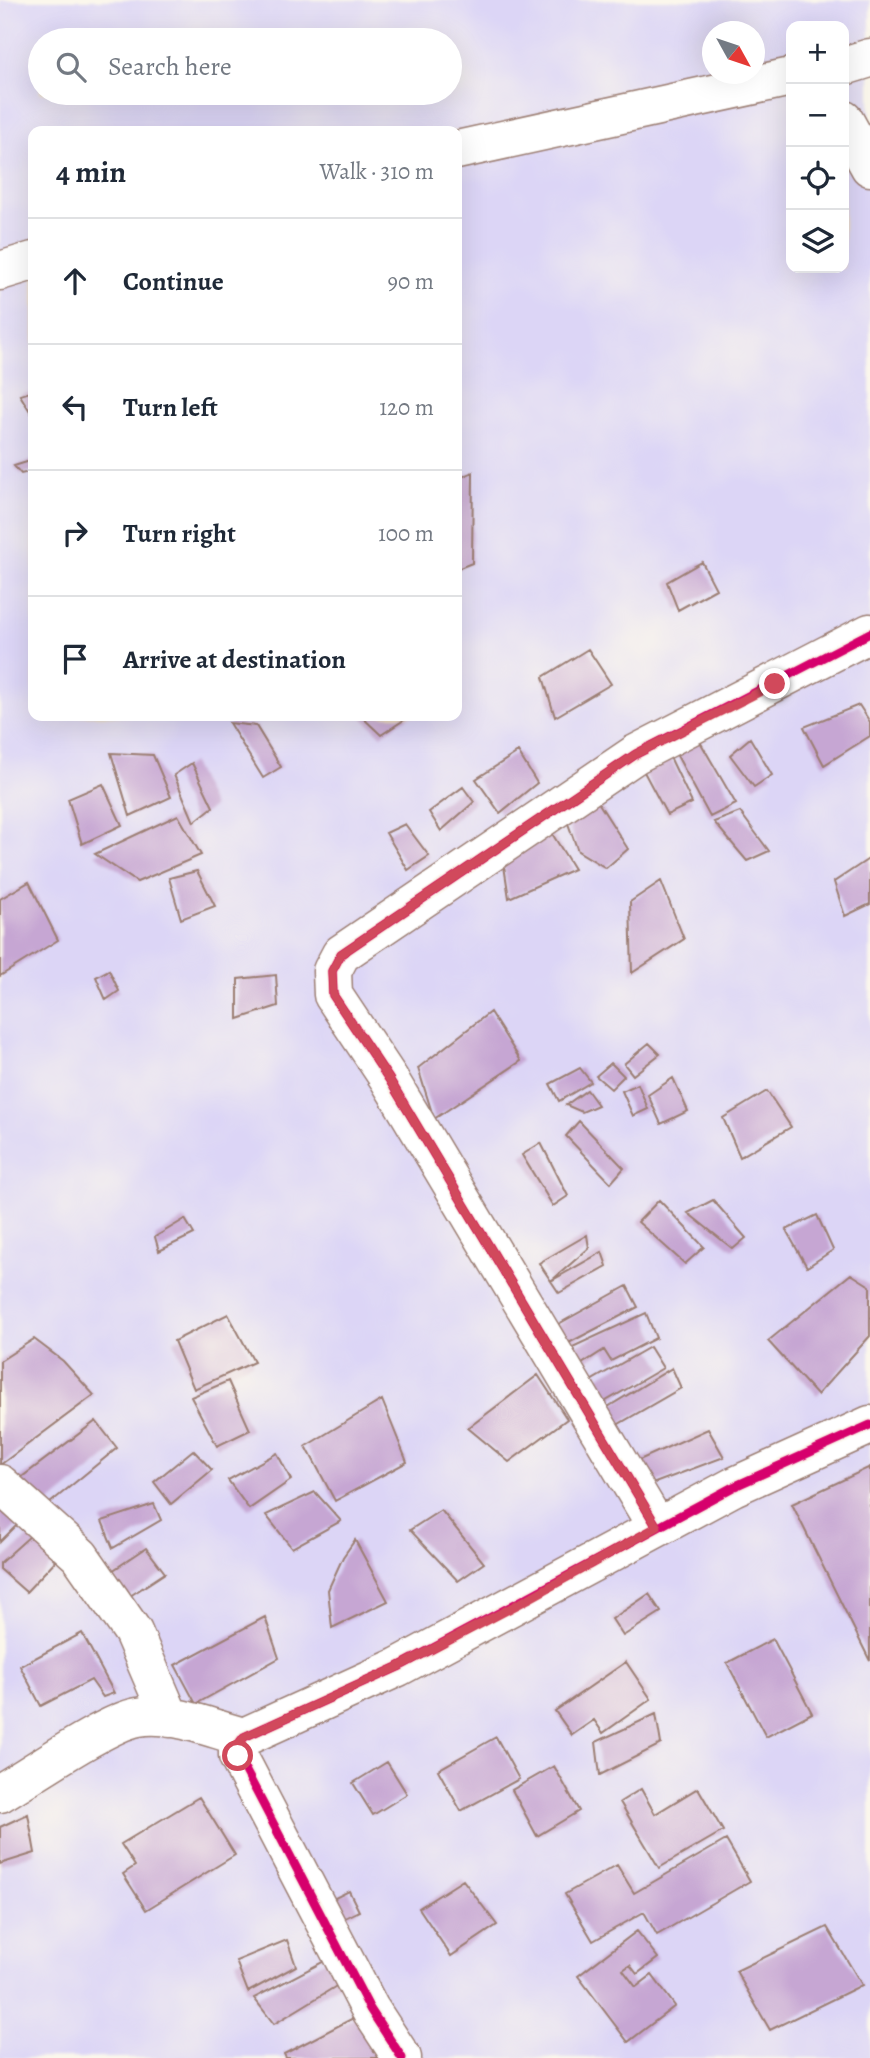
<!DOCTYPE html>
<html lang="en">
<head>
<meta charset="utf-8">
<style>
  body { margin:0; font-family:Alegreya,serif; background:#f6f6f7; color:#1f2937 }
  .controls { position:absolute; right:21px; top:21px; display:grid; overflow:hidden; border-radius:14px; box-shadow:0 7px 28px #0002 }
  .controls button { width:63px; height:63px; display:grid; place-items:center; padding:0; border:0; border-bottom:2px solid #e0e1e3; background:#fff; color:#1f2937; font:35px sans-serif }
  .compass { position:absolute; left:702px; top:21px; width:63px; height:63px; border-radius:50%; background:#fff; box-shadow:0 7px 28px #0002; rotate:130deg }
  .stop { position:absolute; width:21px; height:21px; margin:-16px; border:5px solid #d1495b; border-radius:50%; background:#fff }
  .stop.end { background:#d1495b; border-color:#fff; box-shadow:0 2px 7px #0008 }
  .list { margin:0; padding:0; list-style:none }
  h2 { display:flex; justify-content:space-between; align-items:center; height:91px; margin:0; padding:0 28px; font-size:30px }
  h2 small { font-size:23px; font-weight:400; color:#747a83 }
  .list li { display:grid; grid-template-columns:46px 1fr auto; gap:21px; align-items:center; box-sizing:border-box; height:126px; padding:0 28px; border-top:2px solid #e0e1e3 }
  .list b { display:block; font-size:26px; white-space:nowrap }
  .list em { font-size:23px; font-style:normal; color:#747a83 }
  .icon { flex:none; width:38px; height:38px; fill:none; stroke:currentColor; stroke-width:2; stroke-linecap:round; stroke-linejoin:round }
  .map { position:relative; flex:none; width:870px; height:2058px; overflow:hidden }
  .search { position:absolute; background:#fff; box-shadow:0 7px 28px #0002; left:28px; top:28px; width:434px; height:77px; display:flex; align-items:center; gap:18px; box-sizing:border-box; padding:0 24px; border-radius:38px; color:#747a83; font-size:26px }
  .panel { position:absolute; background:#fff; box-shadow:0 7px 28px #0002; left:28px; top:126px; width:434px; height:595px; border-radius:14px }
  .map>svg:first-child { display:block }
  .built { fill:#dcd5f6; fill-rule:evenodd }
  .building { fill:#c6a6d3 }
  .lines { fill:none; stroke-linecap:round; stroke-linejoin:round }
  .minor-casing { stroke:#9c7e73; stroke-width:41 }
  .minor { stroke:#fff; stroke-width:38 }
  .cycleway-casing { stroke:#fbf7ec; stroke-width:13 }
  .cycleway { stroke:#d6006c; stroke-width:9 }
  .route { stroke:#d1495b; stroke-width:9 }
</style>
</head>
<body>
<div class="map">
<svg width="870" height="2058" viewBox="0 0 870 2058">
  <rect width="100%" height="100%" fill="#fbf7ec"/>
  <filter id="ink" filterUnits="userSpaceOnUse"><feTurbulence type="fractalNoise" baseFrequency=".0143" numOctaves="2"/><feDisplacementMap in="SourceGraphic" scale="14" xChannelSelector="R" yChannelSelector="G"/><feConvolveMatrix kernelMatrix="1 2 1 2 8 2 1 2 1" color-interpolation-filters="sRGB"/></filter>
  <filter id="wash" filterUnits="userSpaceOnUse"><feTurbulence type="fractalNoise" baseFrequency=".00686" numOctaves="4" result="noise"/><feDisplacementMap in="SourceGraphic" scale="28" xChannelSelector="R" yChannelSelector="G"/><feGaussianBlur stdDeviation="1.57" result="paint"/><feColorMatrix in="noise" values="0 0 0 0 0 0 0 0 0 0 0 0 0 0 0 0 0 1.4 0 .05"/><feComposite in="paint" operator="in"/></filter>
  <g filter="url(#wash)">
    <rect width="100%" height="100%" fill="#edb"/>
    <!-- built -->
    <path class="built" d="M 0,0 L 870,0 L 870,2058 L 0,2058 ZM 791,26 L 844,26 L 844,268 L 791,268 ZM 712,32 L 754,32 L 754,74 L 712,74 ZM 40,40 L 450,40 L 450,93 L 40,93 ZM 33,131 L 457,131 L 457,716 L 33,716 Z"/>
    <g id="blocks">
      <!-- building -->
      <path class="building" d="M 33,391 L 33,416 L 20,395 Z
        M 33,460 L 33,471 L 21,474 L 14,466 Z
        M 473,472 L 472,563 L 457,569 L 457,479 Z
        M 702,562 L 716,589 L 678,610 L 667,582 Z
        M 588,649 L 611,684 L 555,717 L 543,677 Z
        M 859,705 L 870,722 L 870,736 L 824,765 L 804,727 Z
        M 361,716 L 410,716 L 381,735 Z
        M 229,723 L 256,726 L 281,767 L 263,778 Z
        M 695,733 L 736,804 L 710,817 L 673,748 Z
        M 750,738 L 772,775 L 754,787 L 730,755 Z
        M 518,752 L 537,783 L 500,813 L 476,779 Z
        M 111,753 L 153,755 L 171,797 L 130,816 Z
        M 670,757 L 692,803 L 667,815 L 643,770 Z
        M 192,763 L 213,807 L 194,822 L 174,775 Z
        M 103,784 L 122,825 L 82,844 L 68,799 Z
        M 463,787 L 474,802 L 441,831 L 429,812 Z
        M 596,799 L 628,849 L 606,868 L 578,851 L 566,818 Z
        M 740,812 L 769,851 L 747,861 L 714,822 Z
        M 178,815 L 201,855 L 137,882 L 95,854 Z
        M 405,824 L 429,856 L 408,870 L 386,833 Z
        M 548,827 L 574,869 L 509,898 L 502,853 Z
        M 870,858 L 870,904 L 845,916 L 834,882 Z
        M 197,871 L 215,906 L 181,919 L 169,878 Z
        M 661,881 L 684,939 L 632,973 L 630,902 Z
        M 29,882 L 58,940 L 0,976 L 0,899 Z
        M 109,970 L 119,991 L 106,1000 L 96,977 Z
        M 276,975 L 278,1006 L 238,1019 L 238,979 Z
        M 490,1012 L 521,1061 L 434,1119 L 418,1068 Z
        M 649,1043 L 660,1054 L 633,1075 L 624,1064 Z
        M 611,1063 L 624,1076 L 611,1089 L 596,1076 Z
        M 580,1068 L 591,1082 L 559,1101 L 550,1084 Z
        M 673,1078 L 688,1111 L 661,1124 L 648,1095 Z
        M 638,1084 L 648,1109 L 633,1116 L 622,1091 Z
        M 587,1090 L 598,1105 L 582,1112 L 566,1105 Z
        M 767,1091 L 791,1127 L 740,1157 L 723,1118 Z
        M 579,1121 L 624,1168 L 611,1183 L 566,1136 Z
        M 541,1143 L 568,1196 L 553,1206 L 522,1155 Z
        M 659,1200 L 704,1247 L 685,1264 L 638,1222 Z
        M 713,1200 L 746,1238 L 733,1249 L 688,1213 Z
        M 817,1215 L 833,1250 L 807,1267 L 786,1230 Z
        M 185,1219 L 194,1234 L 159,1251 L 155,1237 Z
        M 587,1235 L 589,1248 L 551,1281 L 602,1252 L 607,1266 L 559,1293 L 539,1263 Z
        M 851,1274 L 870,1286 L 870,1336 L 817,1395 L 768,1341 Z
        M 627,1286 L 638,1307 L 561,1347 L 555,1326 Z
        M 646,1313 L 656,1338 L 611,1361 L 604,1350 L 574,1369 L 566,1350 Z
        M 228,1314 L 254,1362 L 194,1389 L 174,1341 Z
        M 34,1339 L 63,1361 L 94,1395 L 0,1465 L 0,1361 Z
        M 650,1347 L 663,1368 L 599,1405 L 589,1382 Z
        M 672,1368 L 681,1388 L 610,1429 L 603,1410 Z
        M 538,1375 L 567,1419 L 509,1462 L 468,1428 Z
        M 228,1381 L 250,1430 L 217,1446 L 191,1397 Z
        M 382,1400 L 407,1462 L 335,1501 L 306,1446 Z
        M 96,1421 L 117,1448 L 44,1508 L 18,1480 Z
        M 708,1429 L 724,1457 L 647,1486 L 637,1461 Z
        M 193,1450 L 212,1470 L 171,1504 L 154,1482 Z
        M 277,1453 L 291,1480 L 249,1509 L 228,1480 Z
        M 870,1467 L 870,1661 L 792,1504 Z
        M 315,1492 L 341,1521 L 292,1548 L 266,1515 Z
        M 0,1504 L 26,1516 L 0,1542 Z
        M 154,1504 L 161,1520 L 113,1548 L 102,1521 Z
        M 441,1510 L 484,1563 L 458,1581 L 410,1530 Z
        M 31,1535 L 58,1558 L 26,1592 L 0,1569 L 0,1563 Z
        M 355,1540 L 388,1601 L 332,1628 L 328,1590 L 343,1557 Z
        M 146,1548 L 165,1573 L 127,1598 L 109,1573 Z
        M 649,1594 L 661,1612 L 623,1636 L 612,1619 Z
        M 265,1617 L 279,1658 L 196,1704 L 175,1665 Z
        M 82,1633 L 114,1693 L 103,1697 L 91,1680 L 41,1706 L 20,1666 Z
        M 773,1639 L 812,1713 L 766,1737 L 727,1663 Z
        M 626,1662 L 651,1699 L 603,1733 L 594,1720 L 572,1735 L 555,1711 Z
        M 656,1714 L 661,1744 L 600,1775 L 596,1742 Z
        M 496,1737 L 519,1779 L 461,1811 L 438,1770 Z
        M 387,1762 L 407,1794 L 373,1815 L 353,1783 Z
        M 554,1766 L 579,1811 L 537,1836 L 512,1790 Z
        M 698,1788 L 723,1831 L 659,1868 L 620,1802 L 641,1789 L 655,1814 Z
        M 199,1797 L 235,1855 L 146,1910 L 123,1874 L 135,1866 L 121,1844 Z
        M 28,1814 L 35,1853 L 0,1864 L 0,1827 Z
        M 726,1840 L 750,1881 L 657,1935 L 644,1912 L 593,1941 L 565,1894 L 617,1865 L 634,1893 Z
        M 463,1880 L 497,1925 L 451,1956 L 419,1908 Z
        M 349,1891 L 359,1911 L 333,1924 L 323,1904 Z
        M 827,1927 L 862,1985 L 770,2030 L 736,1971 Z
        M 637,1931 L 658,1958 L 637,1974 L 630,1965 L 623,1970 L 636,1987 L 652,1975 L 675,2006 L 628,2042 L 578,1976 Z
        M 287,1940 L 296,1966 L 248,1992 L 236,1961 Z
        M 330,1958 L 343,1982 L 274,2024 L 254,1998 Z
        M 361,2014 L 398,2058 L 286,2058 L 284,2054 Z"/>
    </g>
  </g>
  <g filter="url(#ink)">
    <use href="#blocks" fill-opacity="0" stroke="#9c7e73" stroke-width="2"/>
    <g class="lines">
      <!-- minor casing -->
      <g class="minor-casing">
        <path id="minor" d="M 844,66 L 870,58
          M 844,120 L 870,167
          M 457,150 L 791,77
          M 0,271 L 33,261
          M 0,1484 L 80,1556 L 133,1632 L 170,1718
          M 657,1527 L 389,1079 L 333,995 L 332,971 L 341,954 L 636,754 L 870,633
          M 0,1793 C 31,1775 107,1722 138,1717 C 172,1711 212,1729 244,1737
          M 402,2058 L 370,2009 L 238,1756 L 238,1745 L 244,1737 L 398,1667 L 733,1487 L 870,1425"/>
      </g>
      <!-- minor -->
      <use href="#minor" class="minor"/>
      <!-- cycleway casing -->
      <g class="cycleway-casing">
        <path id="cycleway" d="M 657,1527 L 389,1079 L 333,995 L 332,971 L 341,954 L 636,754 L 870,633
          M 402,2058 L 370,2009 L 238,1756 L 238,1745 L 244,1737 L 398,1667 L 733,1487 L 870,1425"/>
      </g>
      <!-- cycleway -->
      <use href="#cycleway" class="cycleway"/>
    </g>
  </g>
  <g class="lines" filter="url(#ink)">
    <!-- route -->
    <path class="route" d="M 238,1756 L 238,1745 L 244,1737 L 398,1667 L 528,1599 L 657,1527 L 389,1079 L 333,995 L 332,971 L 341,954 L 636,754 L 775,684"/>
  </g>
</svg>
<div class="controls">
<button>+</button>
<button>−</button>
<button><svg class="icon" aria-label="locate" viewBox="0 0 24 24"><circle cx="12" cy="12" r="6"/><path d="M12 2v4M12 18v4M2 12h4M18 12h4"/></svg></button>
<button><svg class="icon" aria-label="layers" viewBox="0 0 24 24"><path d="M12 4l9 5-9 5-9-5zM3 14l9 5 9-5"/></svg></button>
</div>
<svg class="compass" viewBox="-18 -18 36 36"><path d="M0-13l5 13h-10z" fill="#e53935"/><path d="M0 13l5-13h-10z" fill="#747a83"/></svg>
<div class="stop" style="left:238px;top:1756px"></div>
<div class="stop end" style="left:775px;top:684px"></div>
<div class="search"><svg class="icon" aria-label="search" viewBox="0 0 24 24"><circle cx="10" cy="10" r="6"/><path d="M15 15l6 6"/></svg>Search here</div>
<section class="panel">
<h2>4 min<small>Walk · 310 m</small></h2>
<ul class="list">
<li><svg class="icon" aria-label="ahead" viewBox="0 0 24 24"><path d="M12 20V5M6 11l6-6 6 6"/></svg><div><b>Continue</b></div><em>90 m</em></li>
<li><svg class="icon" aria-label="left" viewBox="0 0 24 24"><path d="M17 20v-9H6M10 6l-5 5 5 5"/></svg><div><b>Turn left</b></div><em>120 m</em></li>
<li><svg class="icon" aria-label="right" viewBox="0 0 24 24"><path d="M7 20v-9h11M14 6l5 5-5 5"/></svg><div><b>Turn right</b></div><em>100 m</em></li>
<li><svg class="icon" aria-label="arrive" viewBox="0 0 24 24"><path d="M6 21V4h12l-3 4 3 4H6"/></svg><div><b>Arrive at destination</b></div></li>
</ul>
</section>
</div>
</body>
</html>
